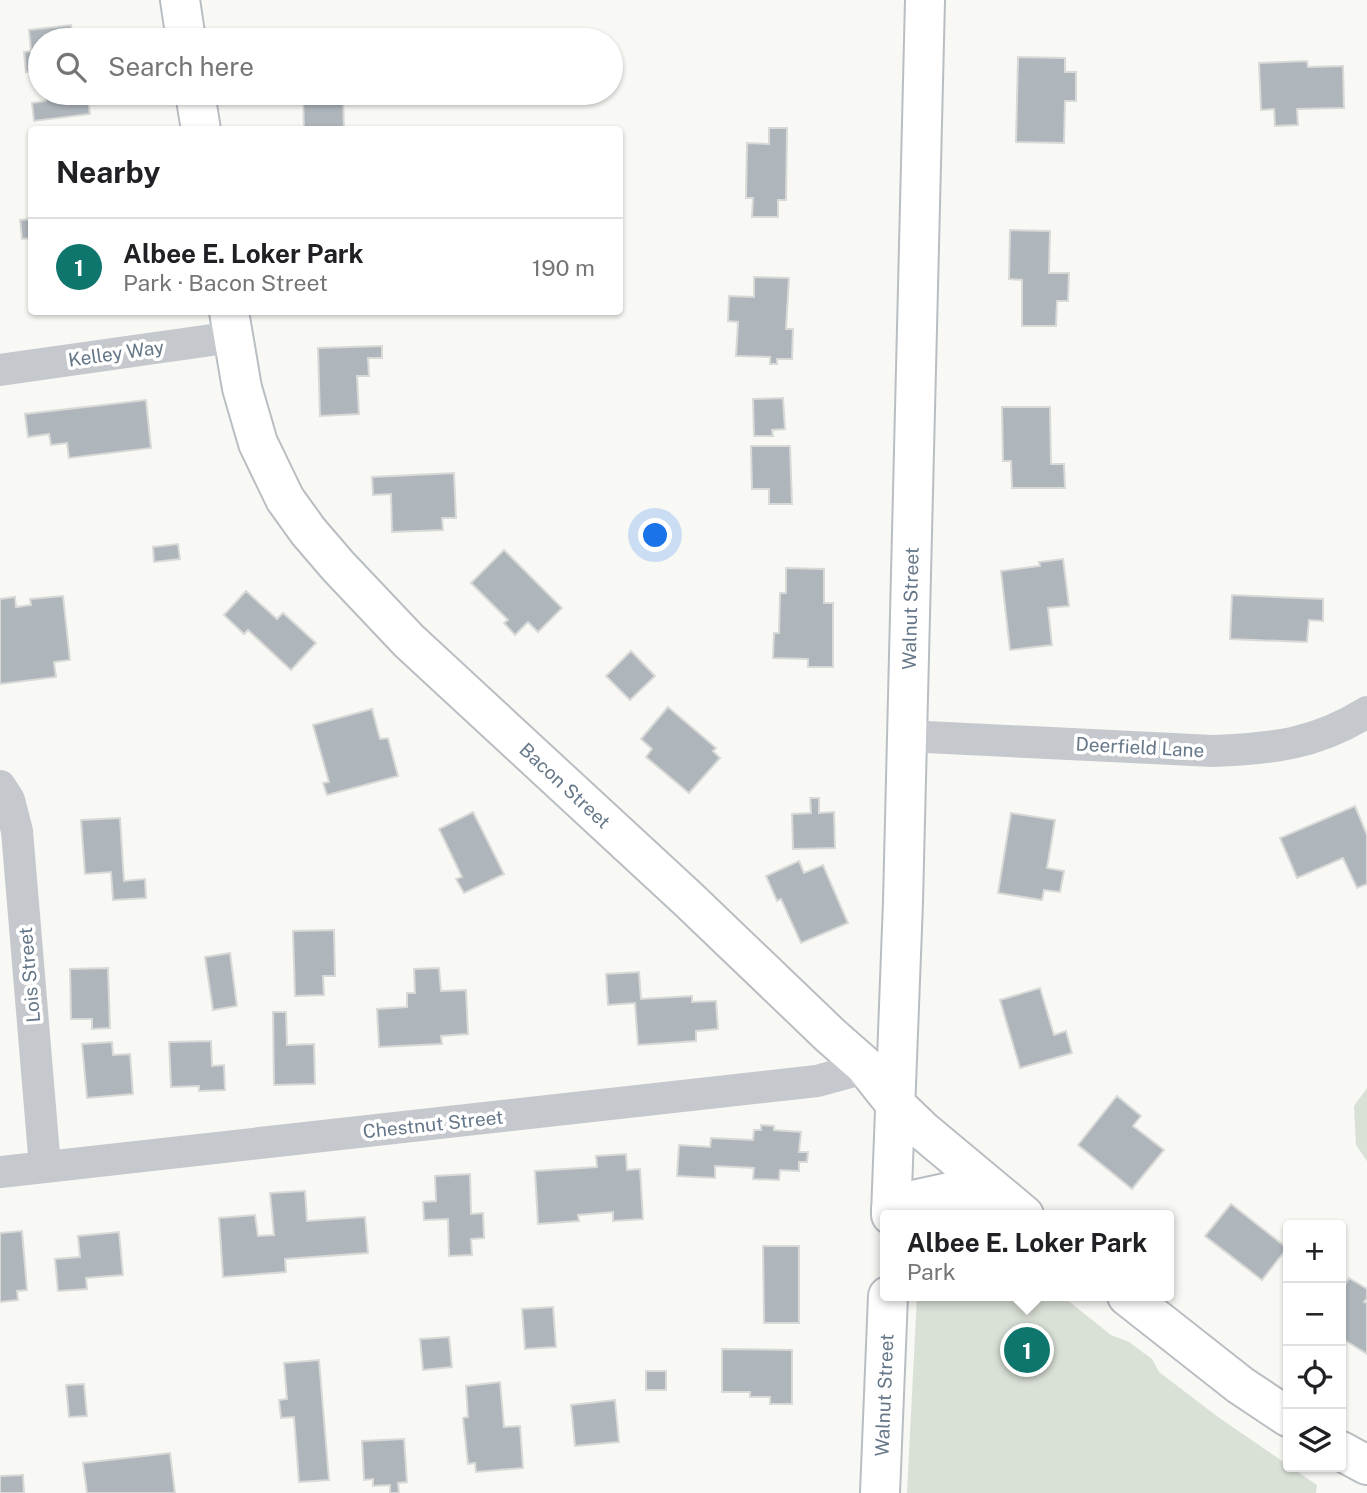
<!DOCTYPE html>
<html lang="en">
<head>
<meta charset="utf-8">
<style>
  body { margin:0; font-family:"Public Sans",sans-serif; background:#f2f2f2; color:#202124 }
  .controls { position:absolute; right:21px; bottom:21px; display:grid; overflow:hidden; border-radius:7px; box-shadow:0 2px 5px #0004 }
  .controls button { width:63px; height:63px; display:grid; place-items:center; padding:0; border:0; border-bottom:2px solid #e0e0e0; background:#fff; color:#202124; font:35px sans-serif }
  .you { position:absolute; left:656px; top:536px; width:24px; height:24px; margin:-18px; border:5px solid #fff; border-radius:50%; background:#1a73e8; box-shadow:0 0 0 10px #1a73e833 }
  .badge { display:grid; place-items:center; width:46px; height:46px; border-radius:50%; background:#0f766e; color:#fff; font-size:23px; font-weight:700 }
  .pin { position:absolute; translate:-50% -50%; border:4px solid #fff; box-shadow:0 2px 7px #0006 }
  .popup { position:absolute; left:880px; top:1210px; width:294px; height:91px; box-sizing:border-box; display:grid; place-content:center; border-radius:7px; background:#fff; filter:drop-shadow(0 2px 5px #0005); font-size:23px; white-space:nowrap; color:#757577 }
  .popup b { font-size:26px; color:#202124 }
  .popup::after { content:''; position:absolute; left:50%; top:100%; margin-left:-14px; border:14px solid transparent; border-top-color:#fff }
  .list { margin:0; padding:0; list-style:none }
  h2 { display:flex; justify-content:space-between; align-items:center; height:91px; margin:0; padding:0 28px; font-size:30px }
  h2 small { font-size:23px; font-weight:400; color:#757577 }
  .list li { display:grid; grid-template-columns:46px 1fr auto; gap:21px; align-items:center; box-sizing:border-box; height:98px; padding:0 28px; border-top:2px solid #e0e0e0 }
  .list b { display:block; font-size:26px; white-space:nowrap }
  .list p { margin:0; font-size:23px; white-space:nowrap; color:#757577 }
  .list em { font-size:23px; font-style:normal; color:#757577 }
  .icon { flex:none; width:38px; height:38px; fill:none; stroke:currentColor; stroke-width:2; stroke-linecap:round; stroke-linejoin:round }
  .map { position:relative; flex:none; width:1367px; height:1493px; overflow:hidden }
  .search { position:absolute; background:#fff; box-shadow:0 2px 5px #0004; left:28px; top:28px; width:595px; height:77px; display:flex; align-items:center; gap:18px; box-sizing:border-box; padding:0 24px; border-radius:38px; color:#757577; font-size:26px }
  .panel { position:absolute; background:#fff; box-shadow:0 2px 5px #0004; left:28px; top:126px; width:595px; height:189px; border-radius:7px }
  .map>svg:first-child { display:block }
  .green { fill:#d9e0d6 }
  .building { fill:#aeb6bc; stroke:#d9d9d7; stroke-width:2 }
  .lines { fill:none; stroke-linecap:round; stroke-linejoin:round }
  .secondary-casing { stroke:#b9bec3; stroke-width:42 }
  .street { stroke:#c5c9cd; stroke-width:32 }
  .secondary { stroke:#fff; stroke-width:38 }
  .labels { text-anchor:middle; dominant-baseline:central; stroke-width:7; stroke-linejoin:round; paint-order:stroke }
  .street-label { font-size:19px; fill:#657788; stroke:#fff }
</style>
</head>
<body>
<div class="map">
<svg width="1367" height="1493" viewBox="0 0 1367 1493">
  <rect width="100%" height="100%" fill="#f8f8f5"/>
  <!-- green -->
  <path class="green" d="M 1367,1088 L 1367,1161 L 1356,1145 L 1354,1106 Z
    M 917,1296 L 1062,1296 L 1111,1335 L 1129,1342 L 1152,1359 L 1159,1372 L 1218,1417 L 1317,1485 L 1316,1493 L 907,1493 Z"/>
  <!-- building -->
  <path class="building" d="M 71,25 L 73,40 L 40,40 L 40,70 L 26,72 L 24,52 L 31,51 L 29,30 Z
    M 1018,57 L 1065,58 L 1065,72 L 1076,72 L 1076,101 L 1065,101 L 1064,143 L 1016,142 Z
    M 1307,61 L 1308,67 L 1343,66 L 1344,108 L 1297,109 L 1298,125 L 1275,126 L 1274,109 L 1261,110 L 1259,63 Z
    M 45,93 L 87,93 L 90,114 L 34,121 L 32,103 L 46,101 Z
    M 303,93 L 353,93 L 343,94 L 344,130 L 304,130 Z
    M 769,128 L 787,128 L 786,200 L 778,200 L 778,217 L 752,217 L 753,198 L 746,198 L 747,143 L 769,144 Z
    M 32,219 L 32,238 L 22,239 L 20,220 Z
    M 1010,230 L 1050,231 L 1049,273 L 1069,273 L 1068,301 L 1057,301 L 1056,326 L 1022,326 L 1022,280 L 1009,279 Z
    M 754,277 L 789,278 L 786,329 L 793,329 L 792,359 L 777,359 L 777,364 L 770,364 L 770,357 L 736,356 L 738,322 L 728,321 L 729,296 L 754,297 Z
    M 382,346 L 382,358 L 368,358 L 369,376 L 357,376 L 359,414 L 320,416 L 318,348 Z
    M 783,398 L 785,429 L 772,430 L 773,436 L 754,436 L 753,399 Z
    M 146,400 L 151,448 L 69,458 L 67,443 L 51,445 L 49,434 L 28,437 L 25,414 Z
    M 1002,407 L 1050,407 L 1051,464 L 1064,464 L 1065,488 L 1012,488 L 1011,461 L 1003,461 Z
    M 751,446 L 790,446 L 792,504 L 769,504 L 769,489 L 752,489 Z
    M 454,473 L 456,518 L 442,518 L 443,530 L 392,532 L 391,494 L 373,495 L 372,477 Z
    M 178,544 L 180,559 L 154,562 L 153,547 Z
    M 504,550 L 562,608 L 538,632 L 528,622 L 515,635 L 504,623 L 508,620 L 471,583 Z
    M 1063,559 L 1069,606 L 1048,608 L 1052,645 L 1010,650 L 1001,571 L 1040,566 L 1039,562 Z
    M 786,568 L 824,569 L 824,603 L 833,603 L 833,667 L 808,667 L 808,659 L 773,658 L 774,633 L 779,633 L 780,593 L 786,593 Z
    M 246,591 L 277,619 L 283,613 L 316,643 L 291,670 L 248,630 L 244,634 L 224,615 Z
    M 1232,595 L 1323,599 L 1323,621 L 1309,620 L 1307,642 L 1230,639 Z
    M 63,596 L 70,660 L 54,662 L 56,677 L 0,684 L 0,599 L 15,597 L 16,607 L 31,605 L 30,599 Z
    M 631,651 L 655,676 L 630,700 L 606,676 Z
    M 668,707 L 716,748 L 713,751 L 720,758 L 689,793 L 646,757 L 652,749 L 641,739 Z
    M 372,709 L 380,739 L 388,738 L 398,776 L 327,795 L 323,783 L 329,782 L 313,725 Z
    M 810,798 L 819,798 L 819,813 L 834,812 L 835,848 L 793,849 L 792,814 L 811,813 Z
    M 1355,806 L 1367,835 L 1367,884 L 1357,888 L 1343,858 L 1297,878 L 1280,838 Z
    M 473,812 L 504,874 L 464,893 L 456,879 L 462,877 L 439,829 Z
    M 1011,813 L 1055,820 L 1047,868 L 1064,871 L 1060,892 L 1044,890 L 1042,900 L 998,893 Z
    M 120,818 L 124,881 L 145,879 L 146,898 L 113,900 L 111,872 L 85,874 L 81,820 Z
    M 799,861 L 804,873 L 823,865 L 848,923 L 801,943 L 781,899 L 777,901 L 766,876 Z
    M 334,930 L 335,976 L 323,976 L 324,995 L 295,996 L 293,931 Z
    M 230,953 L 237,1006 L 213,1010 L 205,957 Z
    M 108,968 L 110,1028 L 92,1029 L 92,1019 L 71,1019 L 70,969 Z
    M 439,968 L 441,991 L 466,990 L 468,1034 L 441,1036 L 442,1044 L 379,1047 L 377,1009 L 407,1007 L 407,993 L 415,993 L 414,969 Z
    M 639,972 L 641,999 L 692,996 L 692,1002 L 716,1001 L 718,1029 L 696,1031 L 696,1041 L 638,1045 L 635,1003 L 608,1005 L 606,974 Z
    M 1040,988 L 1054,1035 L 1066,1031 L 1072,1053 L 1020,1068 L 1000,1000 Z
    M 273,1012 L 286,1012 L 287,1045 L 314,1044 L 315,1084 L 274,1085 Z
    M 211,1041 L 212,1066 L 224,1065 L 225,1090 L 199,1091 L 199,1086 L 171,1087 L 169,1042 Z
    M 112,1042 L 113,1055 L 130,1054 L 133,1094 L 87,1098 L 82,1044 Z
    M 1117,1096 L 1141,1116 L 1133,1126 L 1164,1150 L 1132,1189 L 1078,1145 Z
    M 761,1125 L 774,1126 L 774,1130 L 801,1132 L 799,1152 L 808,1152 L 807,1162 L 799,1162 L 799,1171 L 780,1170 L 779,1180 L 753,1179 L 754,1168 L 715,1166 L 715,1178 L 677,1176 L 679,1145 L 710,1147 L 711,1138 L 753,1140 L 754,1130 L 761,1130 Z
    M 626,1154 L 627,1170 L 640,1169 L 643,1219 L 613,1221 L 613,1212 L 578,1215 L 579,1221 L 538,1224 L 535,1171 L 597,1167 L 596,1156 Z
    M 470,1174 L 471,1214 L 483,1213 L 484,1238 L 471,1239 L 472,1255 L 449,1256 L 448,1219 L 424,1220 L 423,1202 L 436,1201 L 435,1176 Z
    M 305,1191 L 307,1221 L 365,1217 L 368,1253 L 285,1259 L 286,1272 L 223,1277 L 219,1218 L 255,1215 L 258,1236 L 274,1235 L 270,1193 Z
    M 1231,1204 L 1287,1248 L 1262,1280 L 1205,1236 Z
    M 22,1231 L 27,1290 L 17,1291 L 18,1300 L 0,1302 L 0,1233 Z
    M 119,1232 L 123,1275 L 86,1278 L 87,1289 L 58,1291 L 55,1259 L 80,1257 L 78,1236 Z
    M 763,1246 L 799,1246 L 799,1323 L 764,1323 Z
    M 1349,1278 L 1367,1289 L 1367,1298 L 1364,1302 L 1367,1303 L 1367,1354 L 1341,1338 L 1341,1292 Z
    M 553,1307 L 556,1347 L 525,1349 L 522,1309 Z
    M 449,1337 L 452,1367 L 423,1370 L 420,1339 Z
    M 722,1349 L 792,1350 L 792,1404 L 770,1404 L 770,1397 L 750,1397 L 750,1392 L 722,1392 Z
    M 319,1360 L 329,1480 L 299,1482 L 294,1417 L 281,1418 L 279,1400 L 287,1399 L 284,1363 Z
    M 646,1371 L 666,1371 L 666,1390 L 646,1390 Z
    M 500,1382 L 504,1427 L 520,1426 L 523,1468 L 476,1472 L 475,1463 L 468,1464 L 463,1418 L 468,1417 L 466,1386 Z
    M 84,1384 L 87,1416 L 69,1417 L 66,1385 Z
    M 615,1400 L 619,1442 L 575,1446 L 571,1405 Z
    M 404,1439 L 407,1482 L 398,1483 L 399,1493 L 390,1493 L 390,1485 L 373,1486 L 373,1479 L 364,1480 L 362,1441 Z
    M 170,1453 L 175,1493 L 87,1493 L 83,1463 Z
    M 23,1475 L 24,1493 L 0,1493 L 0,1476 Z"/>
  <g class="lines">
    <!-- secondary casing -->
    <g class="secondary-casing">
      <g id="secondary">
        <path d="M 180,0 L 186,40"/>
        <path d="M 195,93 L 201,130"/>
        <path id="s1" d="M 229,312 L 242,388 L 258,443 L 285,499 L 308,531 L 338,566 L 409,641 L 688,899 L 831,1036 L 864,1065 L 895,1104 L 921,1129 L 1024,1215"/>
        <path d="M 891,1210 L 913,1200 L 954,1191 L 1000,1197"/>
        <path id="s2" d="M 891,1215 L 903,902 L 925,0"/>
        <path d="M 1127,1296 L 1240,1385 L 1288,1417"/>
        <path d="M 1341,1451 L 1367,1465"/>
        <path id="s3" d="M 880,1493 L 888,1296"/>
      </g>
    </g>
    <!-- street -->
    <path class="street" d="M 0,370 L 233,337
      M 906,736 L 1213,751 C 1272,749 1316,744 1367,712
      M 0,786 L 9,800 L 17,831 L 45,1167
      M 0,1172 L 817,1081 L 850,1072 L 864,1065"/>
    <!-- secondary -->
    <use href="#secondary" class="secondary"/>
  </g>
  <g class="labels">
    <!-- street labels -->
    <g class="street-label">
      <text transform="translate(116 353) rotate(-8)">Kelley Way</text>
      <text stroke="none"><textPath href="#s2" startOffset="607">Walnut Street</textPath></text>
      <text transform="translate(1140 747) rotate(3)">Deerfield Lane</text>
      <text stroke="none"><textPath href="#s1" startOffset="598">Bacon Street</textPath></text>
      <text transform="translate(29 975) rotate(-95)">Lois Street</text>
      <text transform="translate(433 1124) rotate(-6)">Chestnut Street</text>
      <text stroke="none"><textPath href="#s3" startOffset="98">Walnut Street</textPath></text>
    </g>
  </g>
</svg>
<div class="controls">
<button>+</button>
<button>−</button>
<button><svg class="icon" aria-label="locate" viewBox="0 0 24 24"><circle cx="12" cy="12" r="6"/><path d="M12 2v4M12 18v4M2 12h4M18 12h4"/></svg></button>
<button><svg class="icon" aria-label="layers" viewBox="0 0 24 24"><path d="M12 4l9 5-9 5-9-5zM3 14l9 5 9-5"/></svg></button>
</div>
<div class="you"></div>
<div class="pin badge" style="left:1027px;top:1350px">1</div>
<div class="popup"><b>Albee E. Loker Park</b>Park</div>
<div class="search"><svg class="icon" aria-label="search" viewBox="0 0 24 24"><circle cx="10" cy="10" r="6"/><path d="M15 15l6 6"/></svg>Search here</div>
<section class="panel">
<h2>Nearby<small></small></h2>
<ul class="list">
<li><span class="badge">1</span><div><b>Albee E. Loker Park</b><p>Park · Bacon Street</p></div><em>190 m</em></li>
</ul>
</section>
</div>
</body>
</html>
